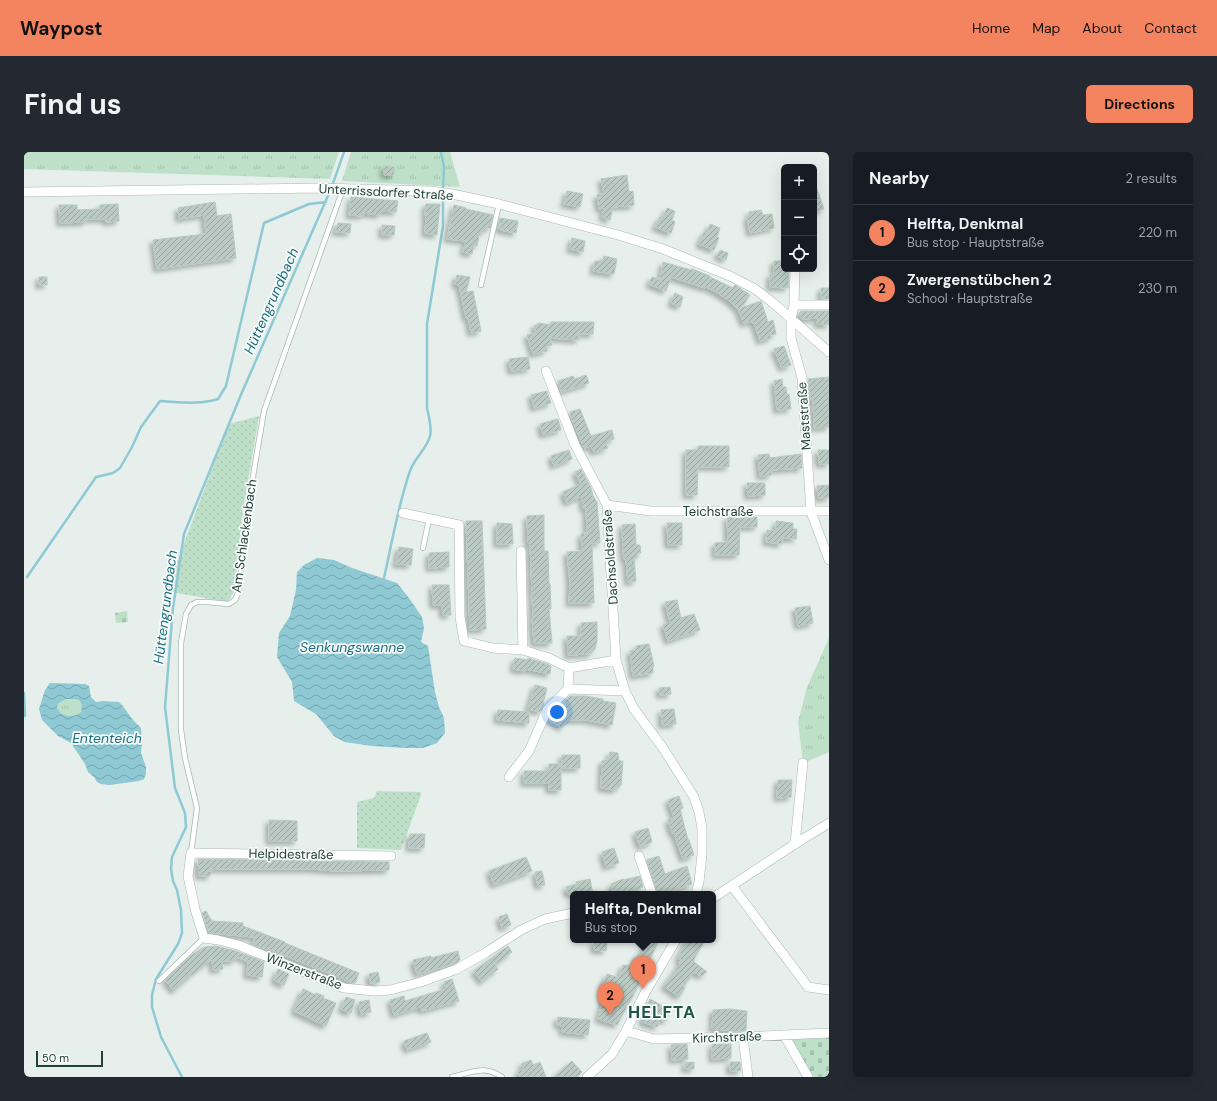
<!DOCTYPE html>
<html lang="en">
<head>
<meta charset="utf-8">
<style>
  body { margin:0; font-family:"DM Sans",sans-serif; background:#242831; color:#f1f3f6 }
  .controls { position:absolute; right:12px; top:12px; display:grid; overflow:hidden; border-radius:6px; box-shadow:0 4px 16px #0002 }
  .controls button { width:36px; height:36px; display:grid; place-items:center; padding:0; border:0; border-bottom:1px solid #363941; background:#171b24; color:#f1f3f6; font:20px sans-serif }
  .scale { position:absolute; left:12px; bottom:10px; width:67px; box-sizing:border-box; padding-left:4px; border:2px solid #24423a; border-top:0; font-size:11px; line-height:14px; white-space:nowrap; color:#24423a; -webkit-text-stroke:3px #f7fbf9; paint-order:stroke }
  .you { position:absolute; left:533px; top:560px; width:14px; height:14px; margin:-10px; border:3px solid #fff; border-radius:50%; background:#1a73e8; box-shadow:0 0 0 6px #1a73e833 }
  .badge { display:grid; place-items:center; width:26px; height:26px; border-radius:50%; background:#f4845f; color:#111; font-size:13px; font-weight:700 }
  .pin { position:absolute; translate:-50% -33px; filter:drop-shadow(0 1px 2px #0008) }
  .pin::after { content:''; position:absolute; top:21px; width:14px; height:12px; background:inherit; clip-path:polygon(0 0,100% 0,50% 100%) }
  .popup { position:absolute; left:546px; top:739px; width:146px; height:52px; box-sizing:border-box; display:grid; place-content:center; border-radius:6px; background:#171b24; filter:drop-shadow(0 1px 3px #0005); font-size:13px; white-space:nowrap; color:#9ea1a6 }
  .popup b { font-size:15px; color:#f1f3f6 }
  .popup::after { content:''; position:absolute; left:50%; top:100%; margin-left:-8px; border:8px solid transparent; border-top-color:#171b24 }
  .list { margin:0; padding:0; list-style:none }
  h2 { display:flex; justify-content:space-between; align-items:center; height:52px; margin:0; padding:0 16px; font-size:17px }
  h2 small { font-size:13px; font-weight:400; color:#9ea1a6 }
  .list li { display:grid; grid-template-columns:26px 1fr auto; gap:12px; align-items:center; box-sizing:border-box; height:56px; padding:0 16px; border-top:1px solid #363941 }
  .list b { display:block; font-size:15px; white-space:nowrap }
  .list p { margin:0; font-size:13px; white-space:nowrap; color:#9ea1a6 }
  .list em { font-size:13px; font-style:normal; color:#9ea1a6 }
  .icon { flex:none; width:22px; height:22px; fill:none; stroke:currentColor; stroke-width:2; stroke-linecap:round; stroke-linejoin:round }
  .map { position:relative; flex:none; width:805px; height:925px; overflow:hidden; border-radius:6px }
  header { display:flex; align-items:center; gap:24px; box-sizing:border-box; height:56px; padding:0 20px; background:#f4845f; color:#111 }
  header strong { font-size:19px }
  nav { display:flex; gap:22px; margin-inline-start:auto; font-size:14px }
  .intro { display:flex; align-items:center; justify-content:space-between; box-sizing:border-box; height:96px; padding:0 24px }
  h1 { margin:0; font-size:28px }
  .button { padding:10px 18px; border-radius:6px; background:#f4845f; color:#111; font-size:14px; font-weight:700 }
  main { display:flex; gap:24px; padding:0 24px }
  aside { flex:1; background:#171b24; border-radius:6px; box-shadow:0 4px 16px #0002 }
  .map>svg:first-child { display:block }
  .grass { fill:url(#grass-tufts) }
  .cemetery { fill:url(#cemetery-stones) }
  .garden { fill:url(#garden-dots) }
  .pitch { fill:#bfe0c8 }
  .water { fill:url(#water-waves); fill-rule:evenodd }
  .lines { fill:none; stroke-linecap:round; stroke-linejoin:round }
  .stream { stroke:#8ec9d4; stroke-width:2.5 }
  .building { fill:url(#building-hatch); stroke:#b8c9c2; filter:url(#shadow) }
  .lane-casing { stroke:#a8b8b2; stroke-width:6 }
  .street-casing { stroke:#a8b8b2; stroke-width:10 }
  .lane { stroke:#fff; stroke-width:4.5 }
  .street { stroke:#fff; stroke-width:9 }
  .labels { text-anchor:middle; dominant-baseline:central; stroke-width:3.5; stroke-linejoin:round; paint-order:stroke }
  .street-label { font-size:13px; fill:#24423a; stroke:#f7fbf9 }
  .water-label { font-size:14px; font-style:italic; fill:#1c6f80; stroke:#f7fbf9 }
  .district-label { font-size:17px; font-weight:bold; letter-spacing:1px; fill:#1f5548; stroke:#f7fbf9 }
</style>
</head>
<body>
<header>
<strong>Waypost</strong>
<nav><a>Home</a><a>Map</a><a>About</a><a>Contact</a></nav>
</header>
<div class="intro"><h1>Find us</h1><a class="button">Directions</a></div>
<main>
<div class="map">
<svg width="805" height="925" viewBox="0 0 805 925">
  <defs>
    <pattern id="grass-tufts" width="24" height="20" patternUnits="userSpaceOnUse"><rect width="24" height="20" fill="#bfe0c8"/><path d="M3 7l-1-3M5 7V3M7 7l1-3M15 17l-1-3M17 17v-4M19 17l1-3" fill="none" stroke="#a4c1ad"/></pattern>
    <pattern id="cemetery-stones" width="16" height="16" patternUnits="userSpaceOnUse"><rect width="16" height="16" fill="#bfe0c8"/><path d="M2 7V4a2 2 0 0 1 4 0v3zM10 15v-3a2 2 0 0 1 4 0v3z" fill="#a4c1ad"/></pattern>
    <pattern id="garden-dots" width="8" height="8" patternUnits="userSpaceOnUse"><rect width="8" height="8" fill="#bfe0c8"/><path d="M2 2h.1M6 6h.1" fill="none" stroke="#a4c1ad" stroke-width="1.8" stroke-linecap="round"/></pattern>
    <pattern id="water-waves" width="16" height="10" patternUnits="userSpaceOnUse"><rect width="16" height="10" fill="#8ec9d4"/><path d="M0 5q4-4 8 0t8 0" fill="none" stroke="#74a5ad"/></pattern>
    <pattern id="building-hatch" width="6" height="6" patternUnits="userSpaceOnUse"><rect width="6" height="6" fill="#bbcac4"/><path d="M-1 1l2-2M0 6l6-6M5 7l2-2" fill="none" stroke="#98a6a0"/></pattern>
    <filter id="shadow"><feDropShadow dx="-3.5" dy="3.5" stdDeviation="2" flood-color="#0004"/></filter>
  </defs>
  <rect width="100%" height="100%" fill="#e6efeb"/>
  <!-- grass -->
  <path class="grass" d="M 0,0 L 315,0 L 306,27 L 0,17 Z
    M 327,0 L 426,0 L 436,35 L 318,29 Z
    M 805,486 L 805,600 L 779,611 L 774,570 L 783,535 Z
    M 42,547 L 49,547 L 55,548 L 58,553 L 57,560 C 49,566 37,566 33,555 L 34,552 Z"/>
  <!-- cemetery -->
  <path class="cemetery" d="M 103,459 L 104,470 L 92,471 L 91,461 Z
    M 805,884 L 805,925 L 786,925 L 764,885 Z"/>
  <!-- garden -->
  <path class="garden" d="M 235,264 L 219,358 L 210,440 L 203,450 L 142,439 L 205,272 Z
    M 353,639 L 397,640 L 397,643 L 377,698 L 333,696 L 333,650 L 350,646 Z"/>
  <!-- pitch -->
  <path class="pitch" d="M 0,0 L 167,0 L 167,14 L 0,7 Z"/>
  <!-- water -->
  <path class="water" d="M 293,406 L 310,408 L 328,416 L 373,431 L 385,446 L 398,465 L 400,476 L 397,490 L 404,494 L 411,540 L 415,555 L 420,566 L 421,581 L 413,591 L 399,596 L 382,596 L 348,594 L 320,590 L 310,584 L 292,562 L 270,549 L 268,530 L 253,505 L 255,481 L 266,464 L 272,438 L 273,420 L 280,413 Z
    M 26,531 L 61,532 L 65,534 L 67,545 L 72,550 L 79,549 L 95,550 L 98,553 L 109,568 L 117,576 L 118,588 L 117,601 L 122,615 L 122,622 L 120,627 L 115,629 L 86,633 L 77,632 L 73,630 L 70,625 L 64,620 L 61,612 L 47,591 L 34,584 L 18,568 L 15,557 L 21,538 ZM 42,547 L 49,547 L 55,548 L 58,553 L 57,560 C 49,566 37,566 33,555 L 34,552 Z"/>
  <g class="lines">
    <!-- stream -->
    <path class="stream" d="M 417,0 L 420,15 L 419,38
      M 308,34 L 320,0
      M 3,425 L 72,325 L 89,321 L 96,316 L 108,295 L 117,275 L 136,249 C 156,250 175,253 194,247 L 202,234 L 240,71 L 285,52 L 302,50
      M 360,426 C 368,391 374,353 386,319 C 390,306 403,297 406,284 C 408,276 405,265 403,256 L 403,172 L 419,74 L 419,43
      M 0,541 L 1,564 L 0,564
      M 158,925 L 137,885 L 128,855 L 128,843 L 132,827 L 154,792 L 158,781 L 157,758 L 153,738 L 149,729 L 147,717 L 148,705 L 162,675 L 161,661 L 151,636 L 141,555 L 149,456 L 160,382 L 216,245 L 306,39"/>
  </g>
  <!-- building -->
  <path class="building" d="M 360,14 L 370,15 L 370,23 L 360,23 Z
    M 603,23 L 605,40 L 609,39 L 610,53 L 600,55 L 599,54 L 589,55 L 586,68 L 578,65 L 580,56 L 575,57 L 573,43 L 580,42 L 577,27 Z
    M 791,31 L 800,57 L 790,60 L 790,32 Z
    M 543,39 L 559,42 L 556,55 L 540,52 Z
    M 327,45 L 374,49 L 372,60 L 357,59 L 356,63 L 339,61 L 339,64 L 325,63 Z
    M 191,50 L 193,64 L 207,62 L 212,106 L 133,117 L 129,88 L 182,82 L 180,63 L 155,67 L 154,56 Z
    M 94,52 L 95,69 L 82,70 L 82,67 L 62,67 L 62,70 L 36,71 L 35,53 L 53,53 L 53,58 L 76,57 L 76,53 Z
    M 402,52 L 416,52 L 413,83 L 401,81 L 402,64 L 401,64 Z
    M 430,53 L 442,56 L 442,57 L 469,63 L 466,76 L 461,76 L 460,80 L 456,79 L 453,94 L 450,93 L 448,102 L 439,100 L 442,89 L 423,87 Z
    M 643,56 L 651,59 L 648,68 L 651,70 L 647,81 L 631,75 L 636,65 L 639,66 Z
    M 737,58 L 739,63 L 748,62 L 750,76 L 726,81 L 723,65 L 726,65 L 725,60 Z
    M 476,66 L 494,69 L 492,81 L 476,78 L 477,76 L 474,76 Z
    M 314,71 L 327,72 L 326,81 L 311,80 Z
    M 686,72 L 696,76 L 693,85 L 695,86 L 690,98 L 675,92 L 680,80 L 683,81 Z
    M 358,73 L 371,74 L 370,83 L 358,83 Z
    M 548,86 L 561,89 L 559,100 L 546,97 Z
    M 696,98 L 704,101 L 702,108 L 693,104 Z
    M 580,104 L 593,107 L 590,122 L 569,119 L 571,109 L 578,110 Z
    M 750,109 L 760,109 L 760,117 L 765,117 L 764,136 L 746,135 L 746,122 L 750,123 Z
    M 639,110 L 667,118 L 668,117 L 686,124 L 686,125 L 709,136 L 711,133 L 713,134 L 726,143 L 717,156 L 737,149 L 744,170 L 749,168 L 752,182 L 746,183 L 747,186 L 736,189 L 730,171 L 728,171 L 727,169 L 720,172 L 714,157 L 703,147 L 696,143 L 696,142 L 682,135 L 681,136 L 647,125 L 642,139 L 625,132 L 628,125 L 636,128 Z
    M 433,123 L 446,125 L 442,140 L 449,139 L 457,179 L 447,181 L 444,165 L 442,166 L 435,133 L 431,132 Z
    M 15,125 L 23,125 L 23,133 L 15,133 Z
    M 797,136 L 805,136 L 805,147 L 797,147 Z
    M 651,141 L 659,145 L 656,155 L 647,151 Z
    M 777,159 L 805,159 L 805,173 L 793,172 L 794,166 L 779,167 L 774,163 Z
    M 527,170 L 570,170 L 569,182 L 555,182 L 555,188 L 526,186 L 528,193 L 522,194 L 523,199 L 509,202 L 503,183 L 512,181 L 510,174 L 515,171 L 527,173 Z
    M 760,194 L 767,213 L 758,216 L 750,197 Z
    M 504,205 L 506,217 L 487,219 L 485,207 Z
    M 562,223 L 565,231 L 537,240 L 534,229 L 549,224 L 551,227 Z
    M 805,225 L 805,275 L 790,276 L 789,247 L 787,248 L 784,227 Z
    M 758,227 L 759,235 L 762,235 L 763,243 L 765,242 L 767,257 L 753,258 L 750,229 Z
    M 523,239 L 527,251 L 510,256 L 507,243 Z
    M 556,257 L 567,284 L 588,278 L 590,287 L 581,290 L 584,296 L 570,300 L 567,294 L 560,296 L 546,263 L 546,260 Z
    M 534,267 L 537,278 L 519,283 L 516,272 Z
    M 674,294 L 705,294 L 705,315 L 674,315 L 673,343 L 662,343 L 662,298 L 674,298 Z
    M 545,298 L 548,307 L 530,314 L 527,304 Z
    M 794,298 L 805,298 L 805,312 L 795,312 Z
    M 745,302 L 746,306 L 777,302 L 778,316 L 747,318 L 747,323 L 736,324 L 734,303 Z
    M 557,317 L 567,336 L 569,344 L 573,350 L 576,391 L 568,391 L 570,451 L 545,451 L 546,431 L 543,400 L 558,399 L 557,382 L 563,381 L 562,356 L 559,356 L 558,344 L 543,351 L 539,340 L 557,332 L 551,320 Z
    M 723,331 L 741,331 L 741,343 L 724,344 Z
    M 805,333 L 805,346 L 794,346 L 793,334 Z
    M 520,363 L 520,399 L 524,399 L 525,432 L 526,432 L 527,457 L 525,457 L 528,491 L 510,491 L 508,466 L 509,466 L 506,391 L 504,391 L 503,364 Z
    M 703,365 L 733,365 L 733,375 L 716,375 L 715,403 L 691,403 L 691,391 L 704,390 Z
    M 442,369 L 458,369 L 462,477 L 446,478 L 445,451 Z
    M 752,369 L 769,371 L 769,377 L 773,377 L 772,387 L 758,386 L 758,392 L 742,390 L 743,378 L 752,379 Z
    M 473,371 L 488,372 L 489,392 L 473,392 Z
    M 643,371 L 658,371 L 658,393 L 644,393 Z
    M 611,372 L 612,393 L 616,393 L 617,401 L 613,401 L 613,406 L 610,406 L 612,429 L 604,430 L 602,407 L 600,407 L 599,400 L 598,373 Z
    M 375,395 L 389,397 L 387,413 L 372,412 Z
    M 425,400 L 425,415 L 405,416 L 405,401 Z
    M 408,433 L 425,433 L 427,463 L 419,463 L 418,453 L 409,453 Z
    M 653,448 L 657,466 L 670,462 L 676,478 L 644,489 L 639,473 L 646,470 L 641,450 Z
    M 786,454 L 789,471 L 774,474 L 771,456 Z
    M 573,470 L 573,489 L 571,497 L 568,500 L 565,502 L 544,503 L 543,484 L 557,484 L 557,471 Z
    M 625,492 L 630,514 L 629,514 L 629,521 L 609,524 L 606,499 L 612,498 L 612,494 Z
    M 491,506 L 503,508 L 504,506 L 523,512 L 527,514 L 526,522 L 501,517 L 501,519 L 489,517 Z
    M 511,533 L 523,536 L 519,551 L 520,552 L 516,560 L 504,557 Z
    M 646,535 L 647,542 L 636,543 L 635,536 Z
    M 546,544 L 561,544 L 579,547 L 579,549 L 592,551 L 588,573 L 562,568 L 543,568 L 538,576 L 525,568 L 528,561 L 531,559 L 542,565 L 542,548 Z
    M 650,557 L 652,572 L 638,573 L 637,558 Z
    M 474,558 L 505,560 L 505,571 L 473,568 Z
    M 586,600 L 594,601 L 595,609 L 599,609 L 597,633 L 591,638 L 577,636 L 578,609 L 585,608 Z
    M 538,603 L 556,603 L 556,616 L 538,616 Z
    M 525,612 L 537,612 L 537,638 L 525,638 L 525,631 L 500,631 L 500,619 L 525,619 Z
    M 754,628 L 768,628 L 767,645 L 753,646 Z
    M 655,644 L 659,656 L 656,657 L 664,688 L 665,688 L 670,703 L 659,707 L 650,681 L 648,681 L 644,668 L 650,666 L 644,648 Z
    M 245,668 L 273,669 L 273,689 L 245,689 Z
    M 624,676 L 628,690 L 616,695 L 611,680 Z
    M 386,682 L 401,682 L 400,696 L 385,696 Z
    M 590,696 L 595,711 L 582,715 L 578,700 Z
    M 635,704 L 641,722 L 663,714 L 668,732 L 639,742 L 634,742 L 623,708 Z
    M 502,705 L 508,719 L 470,733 L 465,719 Z
    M 174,707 L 365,710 L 365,718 L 311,719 L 288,717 L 187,717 L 186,724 L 175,724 Z
    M 518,719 L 521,733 L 514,734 L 511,720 Z
    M 616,724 L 619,735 L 601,742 L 590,742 L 587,732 L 599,727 L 600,728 Z
    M 566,727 L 569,742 L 544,742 L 542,735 L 553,732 L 552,730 Z
    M 182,759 L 188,769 L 219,771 L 219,774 L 261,790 L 261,791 L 278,798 L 335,821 L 331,831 L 329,831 L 242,796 L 242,798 L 225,791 L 230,791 L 230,785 L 185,781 L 178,761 Z
    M 483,762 L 487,773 L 478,776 L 475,765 Z
    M 624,788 L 635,788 L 612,838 L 593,873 L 574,867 L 582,836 L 578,834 L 583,822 L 595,826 L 599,813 L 608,814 L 614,802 L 617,803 Z
    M 663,788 L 681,788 L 669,809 L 683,820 L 677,824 L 670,820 L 659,835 L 661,836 L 655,845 L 640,834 L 656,812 L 655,811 L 657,808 L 654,806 Z
    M 570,789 L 583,790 L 582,799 L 570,798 Z
    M 192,794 L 212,799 L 240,810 L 238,825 L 223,823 L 224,809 L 212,804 L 210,809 L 198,809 L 199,817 L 189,818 L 188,807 L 165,825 L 150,839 L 141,828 L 169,802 L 180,795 Z
    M 484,794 L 488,800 L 471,813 L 474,817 L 458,830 L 450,819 Z
    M 434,799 L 436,808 L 430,812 L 393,822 L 389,808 L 407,804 L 407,806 Z
    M 254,817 L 265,822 L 260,833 L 250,828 Z
    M 354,820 L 356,830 L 346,831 L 345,822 Z
    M 428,827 L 435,849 L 398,859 L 396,855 L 370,863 L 366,848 L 380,844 L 381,849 L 422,837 L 420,830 Z
    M 279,837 L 292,843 L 292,841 L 300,844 L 299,846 L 312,851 L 302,874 L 270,859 Z
    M 322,845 L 331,848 L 327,861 L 317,857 Z
    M 626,847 L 646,858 L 642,869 L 636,867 L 633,875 L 618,870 Z
    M 345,848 L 347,860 L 337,862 L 335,850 Z
    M 706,857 L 723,859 L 722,879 L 704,879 L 704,878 L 688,877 L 689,858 Z
    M 534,865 L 566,868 L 564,883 L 538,880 L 539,874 L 533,873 Z
    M 403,881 L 407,890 L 383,898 L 380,889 Z
    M 663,892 L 664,907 L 648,908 L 647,893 Z
    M 688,892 L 707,892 L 707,906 L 688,907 Z
    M 507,908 L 509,913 L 516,910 L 522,925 L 496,925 L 494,919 L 500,917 L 497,912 Z
    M 548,909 L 558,920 L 553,925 L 530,925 Z
    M 670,910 L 670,917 L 661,917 L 661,911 Z
    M 706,910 L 716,910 L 717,919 L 706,919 Z"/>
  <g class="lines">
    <!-- lane casing -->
    <g class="lane-casing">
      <path id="lane" d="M 457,133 L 475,52
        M 399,396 L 405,367
        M 167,701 L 173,656 L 161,606 L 157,578 L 157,491 L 162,462 L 167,453 L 173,450 L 183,450 L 205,452 L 211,448 L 215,439 L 223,360 L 240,259 L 319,37
        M 135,829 L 180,786
        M 428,925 C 448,920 460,913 478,925"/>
    </g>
    <!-- street casing -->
    <g class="street-casing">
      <path id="street" d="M 0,40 L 295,36 L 407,39 L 428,42 L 475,52 L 594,83 L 639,97 L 706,124 L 731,137 L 748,150 L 805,200
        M 771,117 L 770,153 L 767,167 L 767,186 L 778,226 L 787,360 L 805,408
        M 770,153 L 805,153
        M 522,219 L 551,293 L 583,353 L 592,508 L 601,539 L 610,557 L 639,596 L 670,645 L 675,660 L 678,676 L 678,703 L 675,730 L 672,742
        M 583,353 L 627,359 L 805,359
        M 379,361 L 435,373 L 436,465 L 440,489 L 469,496 L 499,498 L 525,506 L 545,516
        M 497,399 L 499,498
        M 544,537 L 601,539
        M 485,625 L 505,599 L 523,558 L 544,537 L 545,516 L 592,508
        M 771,692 L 805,671
        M 367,704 L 167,701 L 164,724 L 171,757 L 180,786 L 194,788 L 214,793 L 320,836 L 350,839 L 366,838 L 397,830 L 433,817 L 461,801 L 497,778 L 521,767 L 549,761
        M 615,704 L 628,742
        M 708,734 L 784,835 L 805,838
        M 689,746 L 771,692 L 779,611
        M 602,879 L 630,887 L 719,885 L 805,881
        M 760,883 L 784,925
        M 719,885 L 724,925
        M 563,925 L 588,902 L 602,879 L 622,839 L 652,788"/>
    </g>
    <!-- lane -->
    <use href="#lane" class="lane"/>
    <!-- street -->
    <use href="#street" class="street"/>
  </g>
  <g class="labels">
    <!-- street labels -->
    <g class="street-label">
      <text transform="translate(362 40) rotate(3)">Unterrissdorfer Straße</text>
      <text transform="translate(780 264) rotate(-94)">Maststraße</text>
      <text x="694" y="359">Teichstraße</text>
      <text transform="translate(220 384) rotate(-82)">Am Schlackenbach</text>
      <text transform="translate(586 405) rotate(-94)">Dachsoldstraße</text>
      <text transform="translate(267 702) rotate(1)">Helpidestraße</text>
      <text transform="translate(280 819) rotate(21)">Winzerstraße</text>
      <text transform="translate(703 885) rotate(-2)">Kirchstraße</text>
    </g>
    <!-- water labels -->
    <g class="water-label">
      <text transform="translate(247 149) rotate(-66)">Hüttengrundbach</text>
      <text transform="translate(141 455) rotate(-83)">Hüttengrundbach</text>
      <text x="328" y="495">Senkungswanne</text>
      <text x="83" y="586">Ententeich</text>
    </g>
    <!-- district labels -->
    <g class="district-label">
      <text x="638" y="860">HELFTA</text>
    </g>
  </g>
</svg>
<div class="controls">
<button>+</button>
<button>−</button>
<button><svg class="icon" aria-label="locate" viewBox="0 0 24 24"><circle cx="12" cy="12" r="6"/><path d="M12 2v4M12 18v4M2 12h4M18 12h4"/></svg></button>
</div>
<div class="scale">50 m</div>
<div class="you"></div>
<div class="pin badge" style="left:619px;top:837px">1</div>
<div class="popup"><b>Helfta, Denkmal</b>Bus stop</div>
<div class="pin badge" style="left:586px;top:863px">2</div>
</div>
<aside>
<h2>Nearby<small>2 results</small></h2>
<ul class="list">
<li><span class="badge">1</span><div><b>Helfta, Denkmal</b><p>Bus stop · Hauptstraße</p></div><em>220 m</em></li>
<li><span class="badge">2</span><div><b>Zwergenstübchen 2</b><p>School · Hauptstraße</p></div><em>230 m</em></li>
</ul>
</aside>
</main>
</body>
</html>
